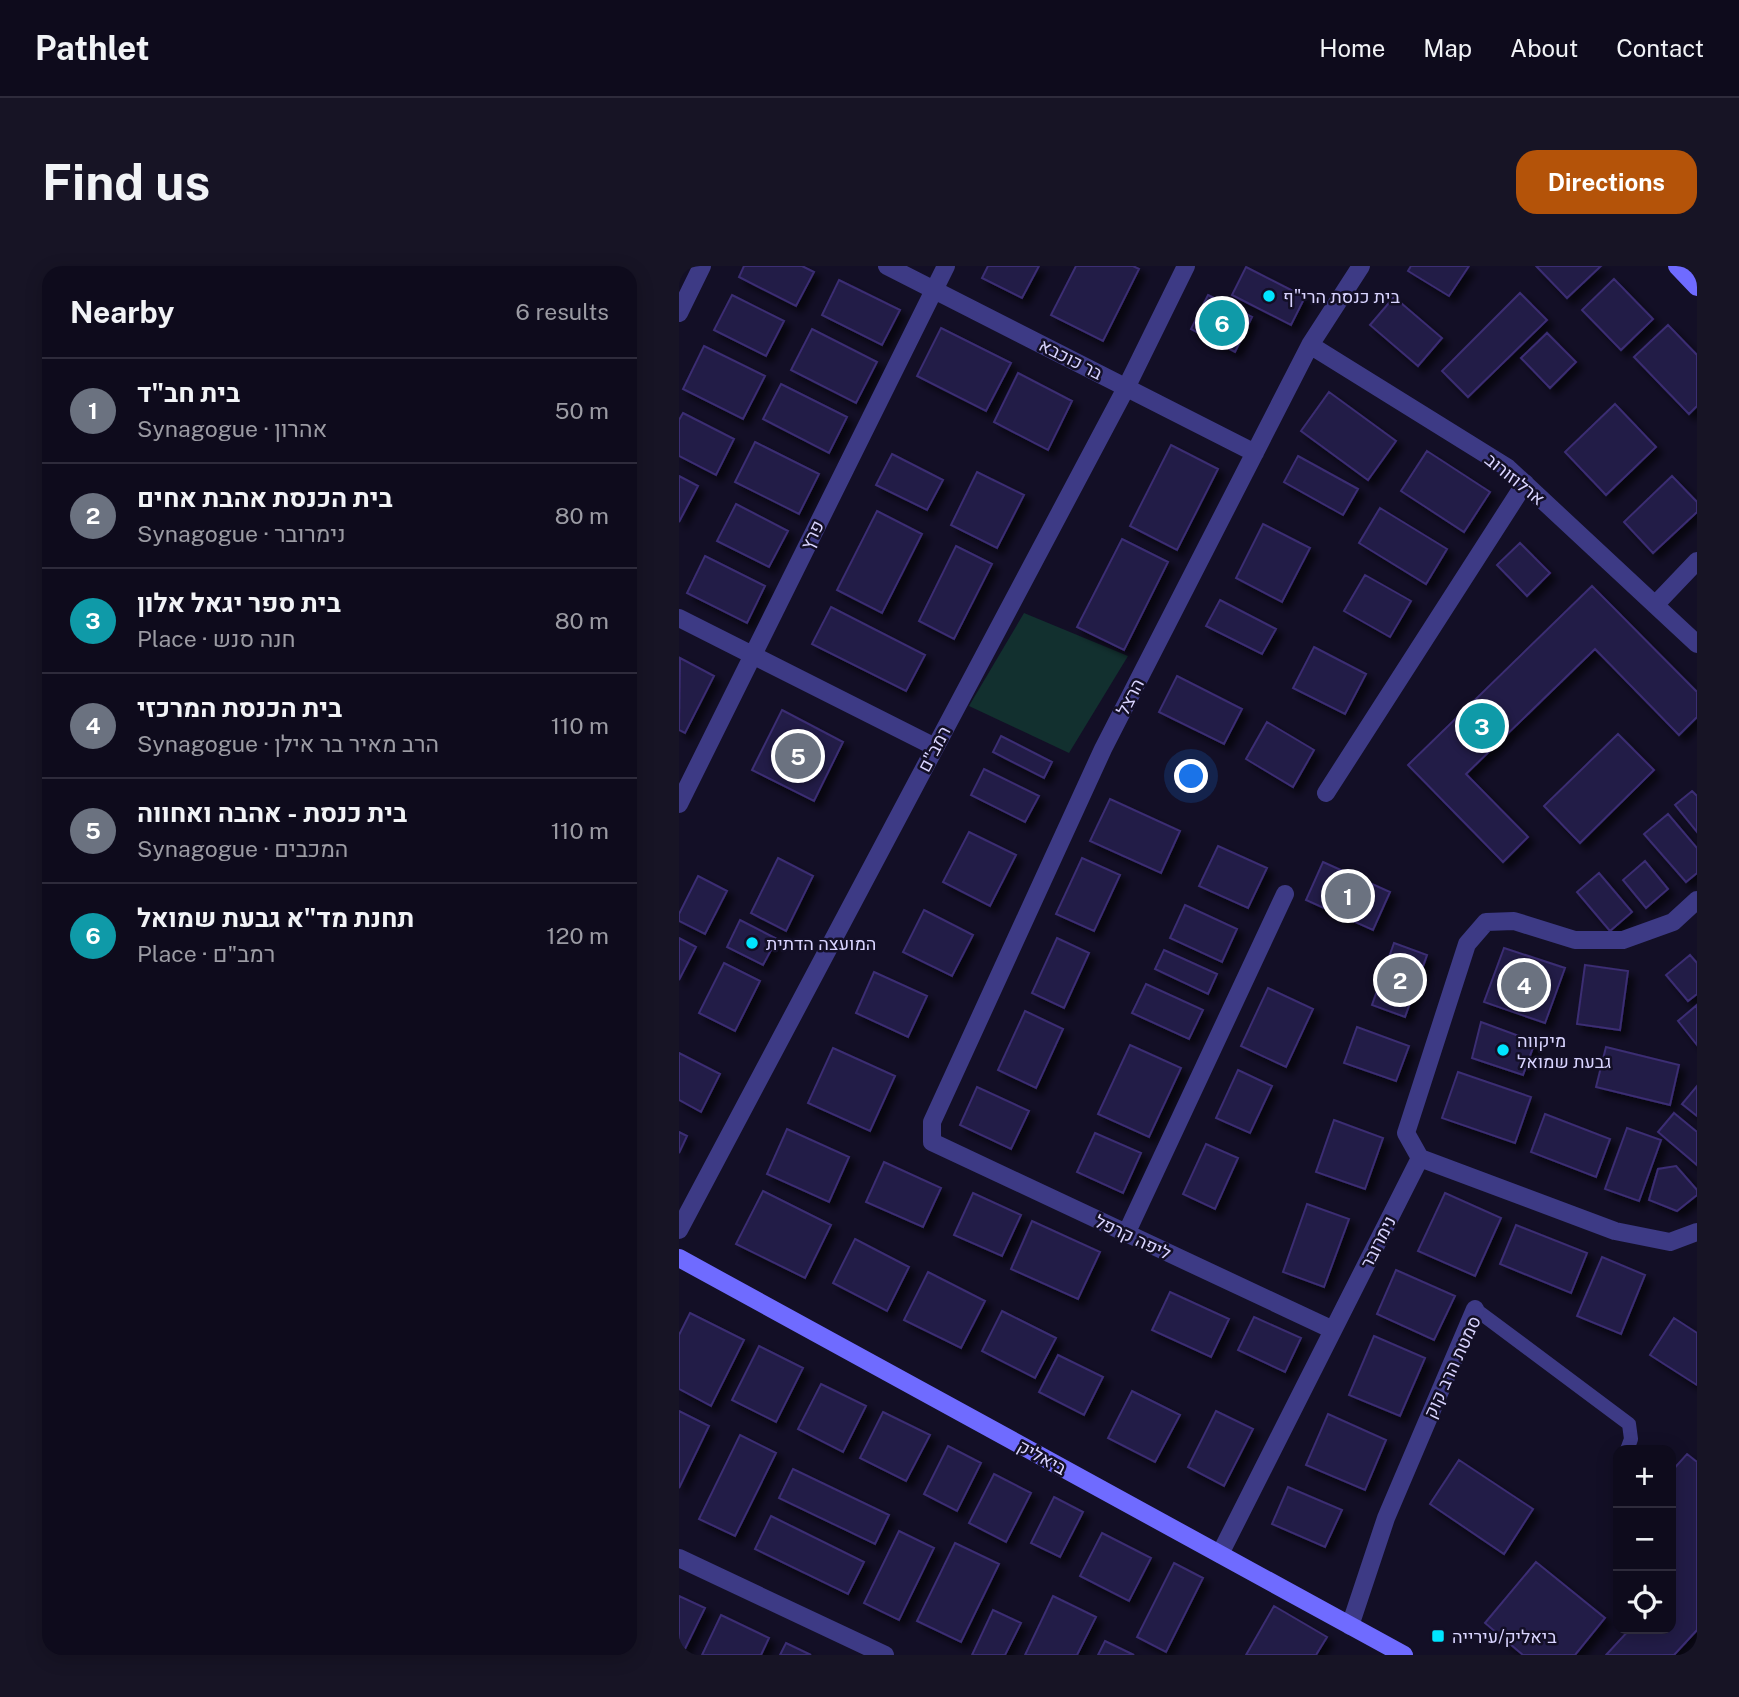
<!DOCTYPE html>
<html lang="en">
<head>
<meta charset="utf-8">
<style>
  body { margin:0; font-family:"Public Sans",Heebo,sans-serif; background:#171425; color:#f1f3f6 }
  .controls { position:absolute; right:21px; bottom:21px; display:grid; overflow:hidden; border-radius:14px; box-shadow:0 4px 18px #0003 }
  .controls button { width:63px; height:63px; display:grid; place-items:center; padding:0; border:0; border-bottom:2px solid #2e2b3b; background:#0e0b1c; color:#f1f3f6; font:35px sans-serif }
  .you { position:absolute; left:513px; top:511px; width:24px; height:24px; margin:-18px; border:5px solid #fff; border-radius:50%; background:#1a73e8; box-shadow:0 0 0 10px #1a73e833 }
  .badge { display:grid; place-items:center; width:46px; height:46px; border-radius:50%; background:#b45309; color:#fff; font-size:23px; font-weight:700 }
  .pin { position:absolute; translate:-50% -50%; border:4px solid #fff; box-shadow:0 2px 7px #0006 }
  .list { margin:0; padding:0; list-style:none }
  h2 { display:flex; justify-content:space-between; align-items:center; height:91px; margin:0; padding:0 28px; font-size:30px }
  h2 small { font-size:23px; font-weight:400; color:#9b9ba3 }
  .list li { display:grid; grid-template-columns:46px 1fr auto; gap:21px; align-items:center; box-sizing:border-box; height:105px; padding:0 28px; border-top:2px solid #2e2b3b }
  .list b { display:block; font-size:26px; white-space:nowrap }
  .list p { margin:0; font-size:23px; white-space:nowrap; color:#9b9ba3 }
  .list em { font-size:23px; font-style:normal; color:#9b9ba3 }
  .icon { flex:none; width:38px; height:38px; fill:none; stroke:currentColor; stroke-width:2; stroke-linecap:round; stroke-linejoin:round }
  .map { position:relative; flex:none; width:1018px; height:1389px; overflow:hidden; border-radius:21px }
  header { display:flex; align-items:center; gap:42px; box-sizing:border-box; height:98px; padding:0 35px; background:#0e0b1c; border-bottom:2px solid #2e2b3b }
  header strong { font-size:33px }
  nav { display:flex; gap:38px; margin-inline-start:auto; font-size:24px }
  .intro { display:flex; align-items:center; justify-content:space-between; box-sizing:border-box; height:168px; padding:0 42px }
  h1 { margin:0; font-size:49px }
  .button { padding:18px 32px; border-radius:21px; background:#b45309; color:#fff; font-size:24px; font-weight:700 }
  main { display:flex; gap:42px; padding:0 42px }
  aside { flex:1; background:#0e0b1c; border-radius:21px; box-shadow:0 4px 18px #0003 }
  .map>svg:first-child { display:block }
  .green { fill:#12302f }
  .building { fill:#241b47; stroke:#3b2d73; stroke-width:2; filter:url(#shadow) }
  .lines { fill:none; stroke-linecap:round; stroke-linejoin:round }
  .lane { stroke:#3d3a85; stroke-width:14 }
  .street { stroke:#3d3a85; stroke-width:18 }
  .secondary { stroke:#6f6bff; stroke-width:18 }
  .poi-dot { fill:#00e5ff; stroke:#130f26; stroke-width:2.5 }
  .labels { text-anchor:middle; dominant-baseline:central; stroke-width:5; stroke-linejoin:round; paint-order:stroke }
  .poi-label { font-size:18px; fill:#d9d4ff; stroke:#130f26; text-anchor:start }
  .street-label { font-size:18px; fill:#d9d4ff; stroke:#130f26 }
</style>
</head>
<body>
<header>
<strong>Pathlet</strong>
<nav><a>Home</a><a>Map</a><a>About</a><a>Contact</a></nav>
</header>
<div class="intro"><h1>Find us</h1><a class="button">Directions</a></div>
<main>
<aside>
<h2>Nearby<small>6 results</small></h2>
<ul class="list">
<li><span class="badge" style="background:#6b7280">1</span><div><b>בית חב&quot;ד</b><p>Synagogue · אהרון</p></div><em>50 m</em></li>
<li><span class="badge" style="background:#6b7280">2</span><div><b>בית הכנסת אהבת אחים</b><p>Synagogue · נימרובר</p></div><em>80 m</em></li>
<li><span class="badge" style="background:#0f9aa8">3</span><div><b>בית ספר יגאל אלון</b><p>Place · חנה סנש</p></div><em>80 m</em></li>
<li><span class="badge" style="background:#6b7280">4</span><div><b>בית הכנסת המרכזי</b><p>Synagogue · הרב מאיר בר אילן</p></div><em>110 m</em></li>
<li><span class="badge" style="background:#6b7280">5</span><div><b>בית כנסת - אהבה ואחווה</b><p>Synagogue · המכבים</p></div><em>110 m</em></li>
<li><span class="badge" style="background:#0f9aa8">6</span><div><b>תחנת מד&quot;א גבעת שמואל</b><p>Place · רמב&quot;ם</p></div><em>120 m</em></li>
</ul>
</aside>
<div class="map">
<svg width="1018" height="1389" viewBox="0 0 1018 1389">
  <defs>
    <filter id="shadow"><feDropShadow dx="6" dy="6" stdDeviation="3.5" flood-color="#0009"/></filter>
  </defs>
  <rect width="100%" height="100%" fill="#130f26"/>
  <!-- green -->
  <path class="green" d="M 345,347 L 449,390 L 390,487 L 290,440 Z"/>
  <!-- building -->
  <path class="building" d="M 65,0 L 123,0 L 135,6 L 117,40 L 60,11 Z
    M 309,0 L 360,0 L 343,32 L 303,12 Z
    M 397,0 L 454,0 L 460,3 L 424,75 L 372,49 Z
    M 732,0 L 790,0 L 770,30 L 729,5 Z
    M 857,0 L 922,0 L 888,32 Z
    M 567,1 L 626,31 L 612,59 L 553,29 Z
    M 935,13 L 974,53 L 942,84 L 903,44 Z
    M 160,14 L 221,44 L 203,79 L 143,49 Z
    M 841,27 L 868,54 L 789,131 L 763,105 Z
    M 53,29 L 105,55 L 87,90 L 35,64 Z
    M 529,29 L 573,51 L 556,86 L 512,63 Z
    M 715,31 L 763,72 L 739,100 L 691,59 Z
    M 989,59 L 1018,89 L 1018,140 L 1010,148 L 955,91 Z
    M 262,62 L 332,97 L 307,145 L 238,110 Z
    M 133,63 L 198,96 L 177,137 L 112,104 Z
    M 868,67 L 897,96 L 871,122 L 842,92 Z
    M 25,80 L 86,110 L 64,153 L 4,123 Z
    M 339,107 L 393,135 L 369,184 L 315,156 Z
    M 102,118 L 168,151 L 150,187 L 84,153 Z
    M 650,126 L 717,175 L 689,214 L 622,165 Z
    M 936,138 L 977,181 L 927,229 L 886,186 Z
    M 4,147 L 55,173 L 37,209 L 0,190 L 0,154 Z
    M 76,176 L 140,208 L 120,248 L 56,216 Z
    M 492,179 L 539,203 L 498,284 L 451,260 Z
    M 748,185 L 811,226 L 785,266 L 722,225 Z
    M 213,188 L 264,214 L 248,244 L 197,219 Z
    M 619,190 L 679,223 L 664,249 L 605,216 Z
    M 298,206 L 345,229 L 318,282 L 272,259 Z
    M 0,210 L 19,220 L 0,256 Z
    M 993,210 L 1018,236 L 1018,246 L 974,287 L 945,256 Z
    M 57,238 L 109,265 L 90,301 L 38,275 Z
    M 701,242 L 768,283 L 747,318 L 680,277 Z
    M 198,245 L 243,268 L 203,347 L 158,324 Z
    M 584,258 L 631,282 L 603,336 L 557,312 Z
    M 443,273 L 489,296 L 445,384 L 398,361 Z
    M 841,277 L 871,307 L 848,330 L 818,299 Z
    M 277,280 L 313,298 L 275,373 L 240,355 Z
    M 26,290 L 86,320 L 68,357 L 8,327 Z
    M 686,309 L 732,335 L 711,371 L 665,345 Z
    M 913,320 L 1018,426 L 1018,451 L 1000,469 L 916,383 L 787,508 L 849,571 L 824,596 L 729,499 Z
    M 541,334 L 597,363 L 583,388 L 527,360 Z
    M 152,341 L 246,389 L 227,425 L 133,378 Z
    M 635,381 L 687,408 L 666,448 L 614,422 Z
    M 1,392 L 35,410 L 6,467 L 0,464 Z
    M 498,410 L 563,443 L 545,478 L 480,446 Z
    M 103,444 L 164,476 L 135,535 L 73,504 Z
    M 588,456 L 635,484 L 614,521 L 567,493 Z
    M 939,468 L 975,504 L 901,577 L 865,540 Z
    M 322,470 L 373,496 L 365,512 L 314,486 Z
    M 305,503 L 360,530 L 346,556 L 292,529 Z
    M 1013,525 L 1018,530 L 1018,566 L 996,539 Z
    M 431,533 L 501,565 L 482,607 L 411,575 Z
    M 989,548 L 1018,582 L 1018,607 L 1007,616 L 965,568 Z
    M 290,566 L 337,589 L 311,640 L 264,616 Z
    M 539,580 L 588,602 L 569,642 L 520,620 Z
    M 99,592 L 134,610 L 107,665 L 72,647 Z
    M 403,592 L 441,609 L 415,665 L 377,648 Z
    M 966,595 L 989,623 L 967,642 L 944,614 Z
    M 644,596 L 711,626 L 694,664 L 627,634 Z
    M 920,607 L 953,646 L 931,665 L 898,626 Z
    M 19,610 L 48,625 L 26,668 L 0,655 L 0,648 Z
    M 506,639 L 558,663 L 543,696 L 491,672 Z
    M 245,644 L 294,669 L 273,710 L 224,686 Z
    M 61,654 L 98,673 L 84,699 L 48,681 Z
    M 0,672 L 17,681 L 0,714 Z
    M 378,672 L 410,687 L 385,742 L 353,727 Z
    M 715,677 L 748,689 L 726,751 L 693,739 Z
    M 825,682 L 886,702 L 866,757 L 805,736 Z
    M 485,684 L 538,708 L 529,728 L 476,703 Z
    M 1011,689 L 1018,697 L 1018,728 L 1009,735 L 987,709 Z
    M 45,697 L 81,715 L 56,765 L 20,747 Z
    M 906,699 L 949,705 L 941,764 L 898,758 Z
    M 195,706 L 248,730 L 229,771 L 177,747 Z
    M 467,718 L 524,744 L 510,773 L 453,747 Z
    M 589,722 L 634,743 L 607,801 L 562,780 Z
    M 1018,739 L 1018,779 L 999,755 Z
    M 346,745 L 384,763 L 357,822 L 319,804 Z
    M 802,756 L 856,776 L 844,809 L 793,792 Z
    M 678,761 L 730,780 L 717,815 L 665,797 Z
    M 451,779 L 502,802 L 470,871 L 419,848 Z
    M 927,781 L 1000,799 L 991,839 L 917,821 Z
    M 154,782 L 216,810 L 191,865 L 129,837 Z
    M 0,787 L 41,808 L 22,846 L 0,834 Z
    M 559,804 L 593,820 L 571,867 L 537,852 Z
    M 779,806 L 852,831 L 836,877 L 763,852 Z
    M 1018,820 L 1018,850 L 1003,838 Z
    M 298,821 L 350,845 L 332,883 L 281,859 Z
    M 995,847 L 1018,866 L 1018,899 L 979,866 Z
    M 866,848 L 931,873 L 917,911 L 852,886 Z
    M 655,854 L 704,872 L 686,923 L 637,906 Z
    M 948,862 L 982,874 L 960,935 L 926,923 Z
    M 108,863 L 170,891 L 150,936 L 88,908 Z
    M 0,866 L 8,870 L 0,887 Z
    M 416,867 L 462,887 L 444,927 L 398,906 Z
    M 527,878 L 559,892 L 536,943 L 504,928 Z
    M 205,896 L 262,922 L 244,961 L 187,936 Z
    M 997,900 L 1018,924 L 1018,929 L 998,945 L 970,934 L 979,903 Z
    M 84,925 L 152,959 L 126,1012 L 57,978 Z
    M 294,927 L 342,949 L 323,990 L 275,969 Z
    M 766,927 L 822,952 L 796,1010 L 739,985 Z
    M 628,938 L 670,953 L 645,1021 L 604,1006 Z
    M 353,955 L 421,986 L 399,1033 L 332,1003 Z
    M 837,959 L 908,987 L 892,1027 L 821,998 Z
    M 176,973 L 230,1001 L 208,1045 L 154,1017 Z
    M 923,991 L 966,1009 L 942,1068 L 898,1050 Z
    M 717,1004 L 776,1030 L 755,1074 L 698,1048 Z
    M 249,1006 L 306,1035 L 282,1082 L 225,1054 Z
    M 491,1026 L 550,1053 L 532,1091 L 473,1064 Z
    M 323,1045 L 377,1072 L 356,1112 L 303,1085 Z
    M 11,1047 L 65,1074 L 32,1140 L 0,1123 L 0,1069 Z
    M 575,1051 L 622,1072 L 606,1106 L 559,1084 Z
    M 995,1052 L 1018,1067 L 1018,1119 L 971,1089 Z
    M 695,1070 L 746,1092 L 721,1150 L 670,1129 Z
    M 80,1080 L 124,1102 L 97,1156 L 53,1134 Z
    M 379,1089 L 424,1111 L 405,1149 L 360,1126 Z
    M 142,1118 L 187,1140 L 164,1186 L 119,1163 Z
    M 453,1125 L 501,1149 L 476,1196 L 429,1172 Z
    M 0,1145 L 30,1160 L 0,1222 Z
    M 537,1145 L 574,1163 L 545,1220 L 509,1201 Z
    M 204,1146 L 251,1169 L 227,1215 L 181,1192 Z
    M 649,1148 L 707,1174 L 686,1224 L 627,1199 Z
    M 61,1169 L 97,1187 L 56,1270 L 20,1253 Z
    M 269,1180 L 302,1197 L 278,1245 L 245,1228 Z
    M 1008,1188 L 1018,1196 L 1018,1364 L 995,1389 L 927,1389 L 951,1363 L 992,1363 L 992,1206 Z
    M 780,1194 L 854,1243 L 825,1288 L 751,1238 Z
    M 114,1203 L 210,1249 L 196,1278 L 100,1232 Z
    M 315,1208 L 352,1227 L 327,1276 L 290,1257 Z
    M 609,1221 L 663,1244 L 646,1281 L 593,1258 Z
    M 375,1231 L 404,1246 L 381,1291 L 352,1277 Z
    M 92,1250 L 185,1296 L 169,1328 L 76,1283 Z
    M 220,1265 L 255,1282 L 220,1354 L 185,1337 Z
    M 423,1267 L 472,1292 L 450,1335 L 401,1310 Z
    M 276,1277 L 320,1298 L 282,1376 L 238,1355 Z
    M 857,1296 L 926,1352 L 896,1389 L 844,1389 L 806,1357 Z
    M 495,1297 L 524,1312 L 487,1386 L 458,1371 Z
    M 0,1330 L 26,1342 L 3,1389 L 0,1389 Z
    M 374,1330 L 417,1351 L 398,1389 L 346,1389 Z
    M 595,1340 L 648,1371 L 637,1389 L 567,1389 Z
    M 314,1344 L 342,1357 L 326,1389 L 293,1389 Z
    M 42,1349 L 90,1372 L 82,1389 L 23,1389 Z
    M 426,1375 L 455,1389 L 419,1389 Z
    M 107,1377 L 132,1389 L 101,1389 Z"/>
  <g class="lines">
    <!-- lane -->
    <path class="lane" d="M 796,1043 L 950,1158 L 952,1173 L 948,1184"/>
    <!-- street -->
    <path class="street" d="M 208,0 L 576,187
      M 0,47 L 23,0
      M 631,79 L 829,202 L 1018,378
      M 976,339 L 1018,295
      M 0,352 L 256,481
      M 647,527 L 846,217
      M 0,538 L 267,0
      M 741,892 L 727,867 L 788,678 L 807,656 L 835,655 L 896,674 L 944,674 L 994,656 L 1018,634
      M 741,892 L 936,965 L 991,976 L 1018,966
      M 0,964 L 447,122 L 507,0
      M 447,968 L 606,628
      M 654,1064 L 253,876 L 253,856 L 424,483 L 631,79 L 682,0
      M 541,1288 L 741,892
      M 0,1292 L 206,1389
      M 671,1360 L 707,1252 L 796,1043"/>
    <!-- secondary -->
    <path class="secondary" d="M 998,0 L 1018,21
      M 0,992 L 725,1389"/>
  </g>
  <!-- markers -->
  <g class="poi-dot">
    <circle cx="590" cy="30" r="7"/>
    <circle cx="73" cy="677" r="7"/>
    <circle cx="824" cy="784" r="7"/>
    <rect x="752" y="1363" width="14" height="14" rx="3.5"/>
  </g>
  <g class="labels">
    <!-- poi labels -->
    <g class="poi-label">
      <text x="604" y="30">בית כנסת הרי"ף</text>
      <text x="87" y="677">המועצה הדתית</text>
      <text x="838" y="774">מיקווה<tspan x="838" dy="21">גבעת שמואל</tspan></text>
      <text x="773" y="1370">ביאליק/עירייה</text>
    </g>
    <!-- street labels -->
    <g class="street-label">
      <text transform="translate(392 93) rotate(27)">בר כוכבא</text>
      <text transform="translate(836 213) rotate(39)">ארלוזורוב</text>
      <text transform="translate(133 269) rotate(-64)">פרץ</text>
      <text transform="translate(451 431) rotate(-63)">הרצל</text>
      <text transform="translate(255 483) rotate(-62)">רמב"ם</text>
      <text transform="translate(454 971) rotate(25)">ליפה קרפל</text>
      <text transform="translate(699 976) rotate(-63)">נימרובר</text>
      <text transform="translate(773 1101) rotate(-65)">סמטת הרב קוק</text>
      <text transform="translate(363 1191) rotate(29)">ביאליק</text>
    </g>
  </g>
</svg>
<div class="controls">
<button>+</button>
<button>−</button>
<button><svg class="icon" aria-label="locate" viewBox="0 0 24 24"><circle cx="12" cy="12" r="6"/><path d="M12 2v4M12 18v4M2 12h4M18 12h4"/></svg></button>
</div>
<div class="you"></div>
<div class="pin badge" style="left:669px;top:630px;background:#6b7280">1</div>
<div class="pin badge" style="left:721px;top:714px;background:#6b7280">2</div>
<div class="pin badge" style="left:803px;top:460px;background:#0f9aa8">3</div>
<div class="pin badge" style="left:845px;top:719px;background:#6b7280">4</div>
<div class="pin badge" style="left:119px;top:490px;background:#6b7280">5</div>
<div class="pin badge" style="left:543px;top:57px;background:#0f9aa8">6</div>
</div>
</main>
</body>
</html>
